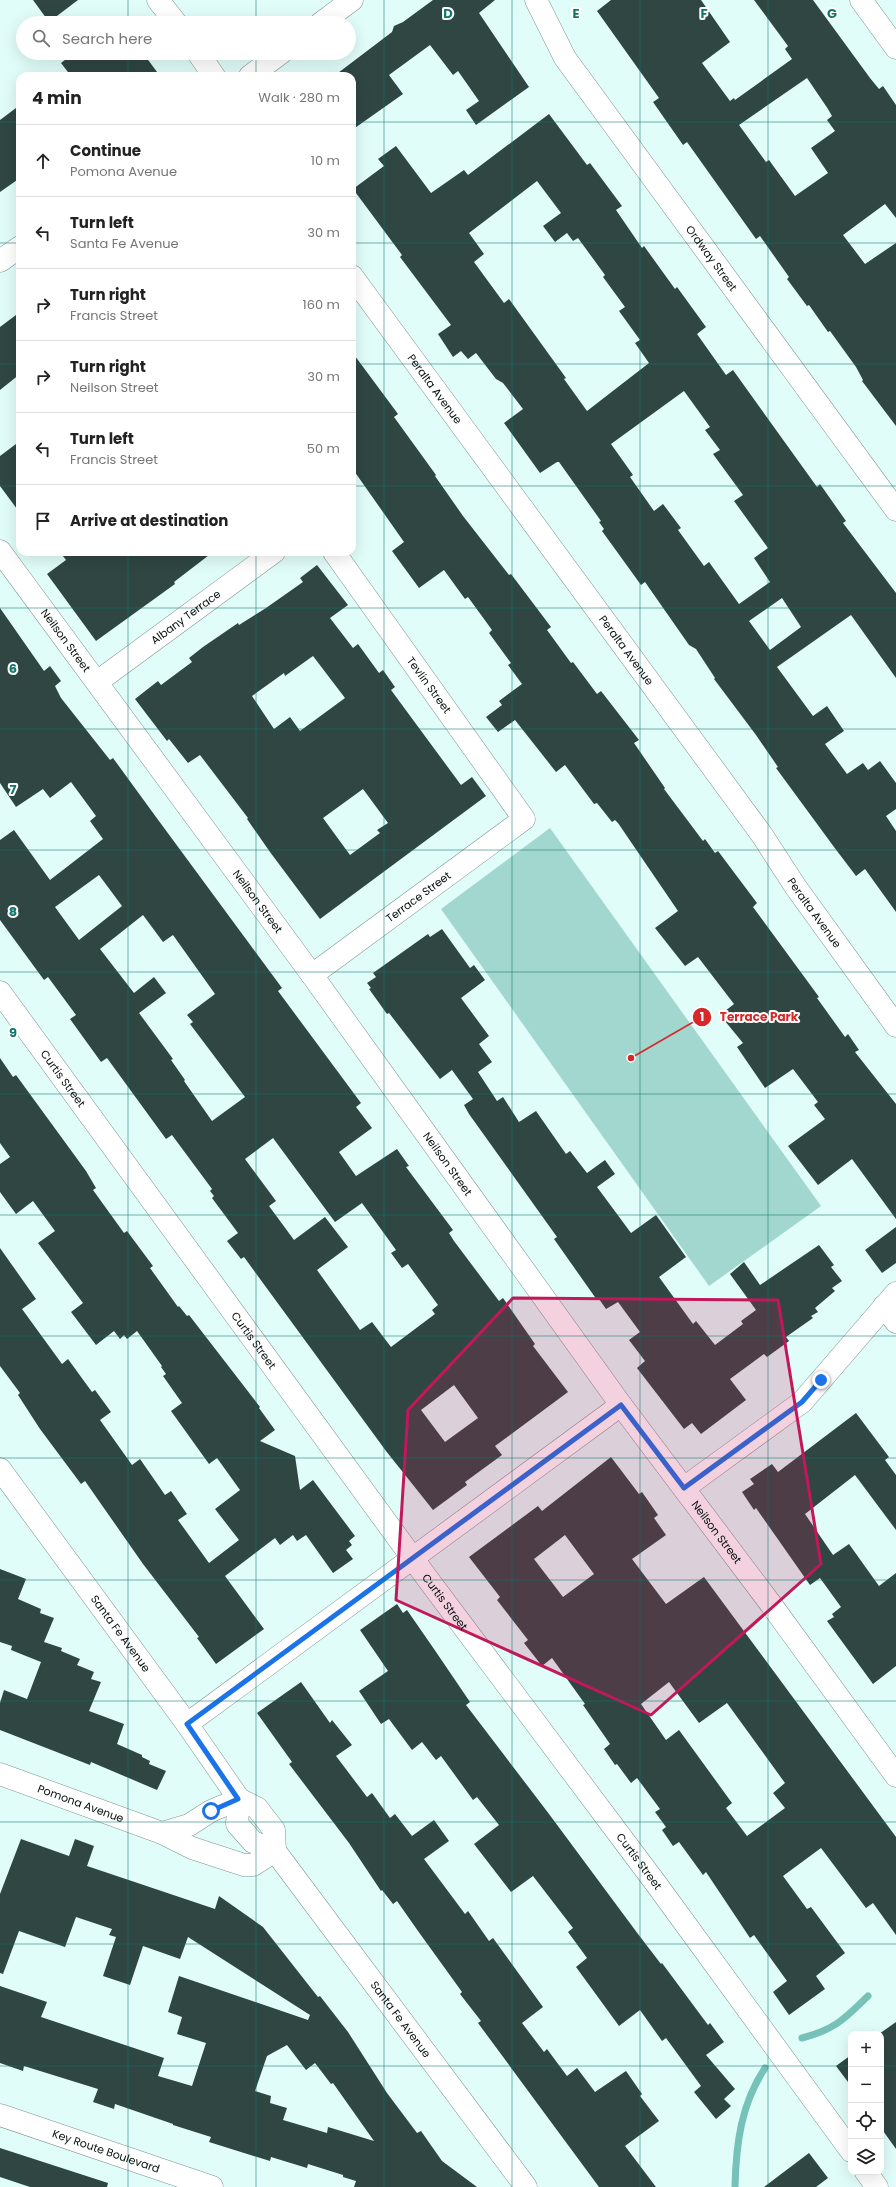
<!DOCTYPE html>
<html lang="en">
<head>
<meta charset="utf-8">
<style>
  body { margin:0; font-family:Poppins,sans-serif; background:#f2f2f2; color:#222 }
  .controls { position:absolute; right:12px; bottom:12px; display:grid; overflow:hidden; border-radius:8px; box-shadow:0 4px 16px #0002 }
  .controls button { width:36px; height:36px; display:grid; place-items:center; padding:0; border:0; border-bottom:1px solid #e0e0e0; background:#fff; color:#222; font:20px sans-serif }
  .stop { position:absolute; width:12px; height:12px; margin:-9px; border:3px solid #1a73e8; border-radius:50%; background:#fff }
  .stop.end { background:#1a73e8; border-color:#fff; box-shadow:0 1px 4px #0008 }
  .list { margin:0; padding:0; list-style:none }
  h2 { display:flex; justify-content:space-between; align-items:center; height:52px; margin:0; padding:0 16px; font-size:17px }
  h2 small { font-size:13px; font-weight:400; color:#767676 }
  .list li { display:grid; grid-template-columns:26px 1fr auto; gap:12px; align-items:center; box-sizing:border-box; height:72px; padding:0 16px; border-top:1px solid #e0e0e0 }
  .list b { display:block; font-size:15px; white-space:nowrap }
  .list p { margin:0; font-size:13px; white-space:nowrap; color:#767676 }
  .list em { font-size:13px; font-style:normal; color:#767676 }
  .icon { flex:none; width:22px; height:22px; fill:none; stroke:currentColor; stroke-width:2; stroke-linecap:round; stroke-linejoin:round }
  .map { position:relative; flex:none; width:896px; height:2187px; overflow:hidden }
  .search { position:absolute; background:#fff; box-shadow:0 4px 16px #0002; left:16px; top:16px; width:340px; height:44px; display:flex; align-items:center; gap:10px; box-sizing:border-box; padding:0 14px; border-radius:22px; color:#767676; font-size:15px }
  .panel { position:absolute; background:#fff; box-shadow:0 4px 16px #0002; left:16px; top:72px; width:340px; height:484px; border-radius:12px }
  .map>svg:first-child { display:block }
  .park { fill:#a1d7cf }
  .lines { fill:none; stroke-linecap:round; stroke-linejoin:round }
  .stream { stroke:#76c1b8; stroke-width:7 }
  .building { fill:#2f4643; fill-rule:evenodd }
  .minor-casing { stroke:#7c9591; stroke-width:23 }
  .minor { stroke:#fff; stroke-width:22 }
  .route { stroke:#1a73e8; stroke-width:5 }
  .marked { fill:#c2185b; fill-opacity:0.2; stroke:#c2185b; stroke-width:3; stroke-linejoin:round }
  .grid { fill:none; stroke:#0f766e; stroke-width:1; stroke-opacity:0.55 }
  .labels { text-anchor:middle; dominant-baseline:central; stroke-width:4; stroke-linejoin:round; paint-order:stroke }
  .street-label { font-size:11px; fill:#060f0e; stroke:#fff }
  .grid-label { font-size:13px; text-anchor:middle; font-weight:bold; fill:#0f766e; stroke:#fff; stroke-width:4; stroke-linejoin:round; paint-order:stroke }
  .leader { fill:none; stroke:#d62828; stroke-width:1.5 }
  .callout-dot { fill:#d62828; stroke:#fff; stroke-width:1.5 }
  .mark-label { font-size:12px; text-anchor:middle; font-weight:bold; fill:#fff }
  .callout-label { font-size:12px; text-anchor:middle; font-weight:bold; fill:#d62828; stroke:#fff; stroke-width:4; stroke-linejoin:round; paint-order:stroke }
</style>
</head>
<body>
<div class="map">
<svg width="896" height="2187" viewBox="0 0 896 2187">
  <rect width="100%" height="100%" fill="#e1fdf9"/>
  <!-- park -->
  <path class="park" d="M 550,828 L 821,1206 L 709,1286 L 441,909 Z"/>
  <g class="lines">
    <!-- stream -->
    <path class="stream" d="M 802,2038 C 836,2029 844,2019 868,1996
      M 735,2187 C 736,2144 741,2104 765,2068"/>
  </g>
  <!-- building -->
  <path class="building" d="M 33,0 L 78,0 L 49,22 Z
    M 433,0 L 495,0 L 479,13 L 529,87 L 476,125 L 466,110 L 479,101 L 458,71 L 453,75 L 430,45 L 389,75 L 403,94 L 352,130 L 352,76 L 334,76 L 392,32 L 394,26 L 403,22 Z
    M 611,0 L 701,0 L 730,42 L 702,63 L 730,101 L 734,98 L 735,100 L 792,59 L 785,49 L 788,46 L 754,0 L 813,0 L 870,78 L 879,89 L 883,86 L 896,105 L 896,218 L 885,204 L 843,235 L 865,264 L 896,243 L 896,426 L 862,381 L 863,380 L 856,367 L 830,331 L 828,332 L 809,305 L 807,306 L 787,279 L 789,277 L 760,236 L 756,239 L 687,142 L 683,145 L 653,102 L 659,98 L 597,11 ZM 807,78 L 828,109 L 832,116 L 827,120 L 835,131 L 811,148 L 828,173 L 795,196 L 769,160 L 766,162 L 739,125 Z
    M 74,53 L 143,53 L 160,76 L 71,76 L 61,63 Z
    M 20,105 L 20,178 L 0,192 L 0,120 Z
    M 549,114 L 587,165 L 590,163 L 622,206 L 616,210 L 642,248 L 644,246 L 675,289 L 677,287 L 706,327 L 697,334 L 726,375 L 733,370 L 817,487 L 820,484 L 846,521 L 843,523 L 896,593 L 896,678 L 851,615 L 777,667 L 813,716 L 827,706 L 844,731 L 825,744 L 847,774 L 863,763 L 868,770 L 880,761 L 896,783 L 896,809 L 886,816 L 896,831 L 896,912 L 865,869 L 856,876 L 834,847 L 776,768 L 778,767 L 756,735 L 714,679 L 715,678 L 696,649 L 689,645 L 645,582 L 641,585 L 602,531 L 604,529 L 599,522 L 601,521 L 559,462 L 557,462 L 540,473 L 504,423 L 523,409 L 503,383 L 496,379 L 476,353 L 468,359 L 461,351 L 453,357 L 438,334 L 451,325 L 400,257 L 402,255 L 353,189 L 384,166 L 378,159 L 396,146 L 431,193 L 464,170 L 468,175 ZM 537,181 L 561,213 L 543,226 L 555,242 L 567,233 L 573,241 L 578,238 L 605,275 L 603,277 L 625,307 L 619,311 L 640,340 L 635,343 L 649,363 L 587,411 L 564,379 L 566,378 L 509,299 L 504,303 L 474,262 L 484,254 L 469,233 ZM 684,391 L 710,427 L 705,430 L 720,450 L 713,454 L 743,495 L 734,501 L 768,548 L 754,558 L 770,582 L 739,604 L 709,562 L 704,566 L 678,530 L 681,528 L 663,504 L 654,511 L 630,477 L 633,475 L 611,444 ZM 782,598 L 801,627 L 770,650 L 749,621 Z
    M 20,312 L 20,374 L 0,390 L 0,327 Z
    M 352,352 L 398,414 L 394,417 L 436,475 L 435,476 L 463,516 L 509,575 L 511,574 L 551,627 L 547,630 L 571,663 L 573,662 L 597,694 L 601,691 L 639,740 L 634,743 L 665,788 L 664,789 L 703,841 L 705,839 L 715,853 L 718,851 L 757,903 L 753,907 L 819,997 L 817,998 L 845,1037 L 848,1034 L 859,1050 L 855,1052 L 896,1104 L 896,1219 L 852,1159 L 818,1185 L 788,1146 L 825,1119 L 814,1105 L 818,1102 L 793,1069 L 765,1088 L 737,1047 L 743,1043 L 720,1015 L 734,1004 L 698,957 L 685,966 L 655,928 L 678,911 L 618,823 L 615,820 L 612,822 L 597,803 L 594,804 L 565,765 L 556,772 L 515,720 L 498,732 L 486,717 L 502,705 L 499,701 L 522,684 L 508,665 L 511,663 L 489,633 L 492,630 L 468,597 L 465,599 L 444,570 L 419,588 L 392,551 L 404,542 L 352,468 Z
    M 20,441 L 20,513 L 0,486 L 0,456 Z
    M 60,552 L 213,552 L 174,582 L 175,584 L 96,641 L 47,574 L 66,560 Z
    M 317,565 L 348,605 L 330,618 L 353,648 L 358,644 L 379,673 L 383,670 L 395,687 L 391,690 L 461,785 L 472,777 L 486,796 L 320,919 L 270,852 L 247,819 L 248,818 L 200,755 L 188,763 L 169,739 L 167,741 L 135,699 L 158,681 L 161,685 L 192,662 L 189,658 L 203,647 L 238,623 L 239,625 L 266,608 L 303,582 L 300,578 ZM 313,656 L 345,698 L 300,731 L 290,717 L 274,729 L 252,696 L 284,673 L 285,676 ZM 363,789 L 388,823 L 377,830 L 380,833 L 350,855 L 323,818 Z
    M 0,608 L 44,671 L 50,666 L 61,681 L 55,686 L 61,698 L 110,760 L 113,758 L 156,817 L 282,988 L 278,991 L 361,1103 L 356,1107 L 372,1128 L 339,1152 L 356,1176 L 397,1149 L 409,1166 L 406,1167 L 453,1230 L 449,1233 L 454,1241 L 499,1301 L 503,1298 L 535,1344 L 533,1346 L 568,1392 L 495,1446 L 502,1455 L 465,1482 L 467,1485 L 433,1510 L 386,1451 L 244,1257 L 241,1259 L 227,1241 L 238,1233 L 212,1198 L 214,1196 L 210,1191 L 212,1189 L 172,1135 L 166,1139 L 107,1058 L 101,1062 L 70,1019 L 76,1015 L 48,977 L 44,980 L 0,920 L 0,840 L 14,830 L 50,880 L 103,839 L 90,821 L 96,816 L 71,782 L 50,798 L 43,789 L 16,807 L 0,783 ZM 99,875 L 122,906 L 79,940 L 55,907 ZM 143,915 L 163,942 L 173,935 L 215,994 L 187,1015 L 193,1022 L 190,1024 L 245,1097 L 212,1121 L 184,1081 L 185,1080 L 171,1060 L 173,1059 L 139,1013 L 166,993 L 154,977 L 134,993 L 100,949 ZM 273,1138 L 335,1222 L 362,1203 L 396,1250 L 391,1253 L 402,1268 L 408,1264 L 438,1305 L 432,1310 L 435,1314 L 391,1347 L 372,1322 L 360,1330 L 317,1270 L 348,1247 L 325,1217 L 294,1240 L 269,1206 L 276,1201 L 245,1159 ZM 454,1385 L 478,1418 L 445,1442 L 421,1410 Z
    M 442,929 L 470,968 L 474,965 L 485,980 L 461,998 L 489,1036 L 479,1044 L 492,1062 L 478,1072 L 497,1101 L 503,1097 L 519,1122 L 536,1111 L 566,1154 L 570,1151 L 587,1173 L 605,1160 L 615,1174 L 597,1187 L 631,1233 L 656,1215 L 686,1257 L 659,1277 L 693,1324 L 696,1321 L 715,1345 L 743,1324 L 741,1321 L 756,1310 L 730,1274 L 744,1262 L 760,1285 L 819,1245 L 834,1265 L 831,1267 L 842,1281 L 832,1288 L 835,1291 L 815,1308 L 818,1312 L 811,1316 L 813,1318 L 786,1337 L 789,1341 L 767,1357 L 764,1354 L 730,1379 L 746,1400 L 701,1434 L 692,1423 L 684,1429 L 637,1368 L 645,1361 L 629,1340 L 640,1332 L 618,1302 L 606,1309 L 599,1299 L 597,1300 L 554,1239 L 557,1237 L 469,1114 L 464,1105 L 473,1099 L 452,1070 L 440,1079 L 389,1013 L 387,1014 L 369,989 L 371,988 L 367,983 L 376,977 L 373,973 L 428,934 L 430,937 Z
    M 0,1058 L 13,1077 L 16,1075 L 86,1171 L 96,1188 L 93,1190 L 124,1233 L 127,1231 L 153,1266 L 150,1268 L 178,1307 L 179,1306 L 187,1316 L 189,1315 L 260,1407 L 259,1408 L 275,1430 L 260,1441 L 295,1456 L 300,1490 L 313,1480 L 355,1536 L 349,1541 L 352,1545 L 346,1550 L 353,1559 L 333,1573 L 306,1535 L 297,1541 L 293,1535 L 280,1545 L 275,1538 L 225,1576 L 264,1629 L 216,1664 L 197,1638 L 199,1637 L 143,1564 L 85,1481 L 81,1484 L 40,1429 L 18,1395 L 20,1393 L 0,1366 L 0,1248 L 36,1299 L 22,1309 L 62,1364 L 68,1359 L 92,1392 L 95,1390 L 111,1412 L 100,1420 L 132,1465 L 140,1459 L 165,1495 L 171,1491 L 187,1514 L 178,1520 L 209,1563 L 239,1540 L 215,1509 L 240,1490 L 217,1458 L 209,1464 L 171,1411 L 182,1403 L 163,1376 L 166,1374 L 161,1367 L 162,1366 L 137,1331 L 127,1339 L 124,1335 L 120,1339 L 114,1331 L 96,1345 L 71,1312 L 83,1303 L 38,1243 L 55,1231 L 33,1201 L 16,1214 L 0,1192 L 0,1164 L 10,1157 L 0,1143 Z
    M 896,1227 L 896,1263 L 882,1273 L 865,1250 Z
    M 856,1413 L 889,1457 L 885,1460 L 896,1475 L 896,1530 L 855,1475 L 805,1514 L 833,1555 L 849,1544 L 879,1586 L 896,1573 L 896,1666 L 873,1684 L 827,1621 L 834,1617 L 832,1614 L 841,1607 L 820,1578 L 810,1585 L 756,1508 L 754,1510 L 742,1492 L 754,1484 L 750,1479 L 772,1464 L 778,1472 Z
    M 611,1457 L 639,1494 L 642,1492 L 658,1515 L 654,1518 L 666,1535 L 632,1559 L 666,1604 L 704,1577 L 896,1837 L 896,1935 L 873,1903 L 866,1908 L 821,1848 L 783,1876 L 807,1909 L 811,1907 L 845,1953 L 816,1976 L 825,1989 L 789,2015 L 773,1992 L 787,1981 L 754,1935 L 750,1938 L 706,1872 L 703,1875 L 679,1842 L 673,1846 L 662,1830 L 666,1827 L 655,1812 L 660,1809 L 637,1778 L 631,1783 L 617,1764 L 615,1765 L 604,1749 L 610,1744 L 583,1705 L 585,1704 L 552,1658 L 542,1666 L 524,1643 L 528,1640 L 497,1600 L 500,1597 L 469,1557 L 538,1506 L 542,1511 ZM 565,1535 L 594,1574 L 563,1597 L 534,1559 ZM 669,1682 L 699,1723 L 727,1703 L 785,1783 L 773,1793 L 785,1808 L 747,1836 L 726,1808 L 732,1803 L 679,1730 L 666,1740 L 641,1704 Z
    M 0,1569 L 26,1579 L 18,1599 L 41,1609 L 40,1613 L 54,1618 L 44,1642 L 62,1648 L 61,1651 L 80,1659 L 77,1665 L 94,1672 L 91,1679 L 101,1682 L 89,1711 L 124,1724 L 117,1744 L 142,1755 L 142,1757 L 150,1761 L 149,1764 L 166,1771 L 157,1790 L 91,1762 L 90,1765 L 0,1730 L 0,1703 L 4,1690 L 27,1699 L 41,1662 L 11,1650 L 12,1646 L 0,1642 Z
    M 397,1604 L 403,1613 L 407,1610 L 434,1649 L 470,1702 L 466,1705 L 549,1814 L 638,1934 L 661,1964 L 662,1963 L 708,2025 L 710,2023 L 724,2042 L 706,2055 L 735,2089 L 724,2099 L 731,2106 L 716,2119 L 694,2092 L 701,2086 L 666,2038 L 662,2041 L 640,2010 L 619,2026 L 576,1967 L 587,1958 L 568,1932 L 573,1928 L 533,1876 L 511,1892 L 474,1844 L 499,1825 L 477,1797 L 473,1800 L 441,1756 L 436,1760 L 422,1742 L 412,1750 L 389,1719 L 381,1724 L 359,1691 L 388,1671 L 360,1630 Z
    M 301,1682 L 330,1723 L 332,1720 L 352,1745 L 336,1756 L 367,1797 L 372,1793 L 390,1818 L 395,1814 L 412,1836 L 434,1820 L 449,1841 L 424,1859 L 465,1914 L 468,1911 L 489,1941 L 493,1938 L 543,2007 L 522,2023 L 544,2052 L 547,2049 L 567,2076 L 577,2068 L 595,2092 L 626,2071 L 642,2094 L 640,2096 L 659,2121 L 625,2146 L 656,2187 L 599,2187 L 478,2023 L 481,2021 L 460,1994 L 462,1992 L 418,1931 L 397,1901 L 393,1904 L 382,1890 L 381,1891 L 349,1843 L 289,1764 L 292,1762 L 257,1713 Z
    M 21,1839 L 69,1856 L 75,1839 L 94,1846 L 87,1866 L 215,1909 L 219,1896 L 263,1927 L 318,1997 L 320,1996 L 348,2032 L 387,2093 L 417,2133 L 421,2131 L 442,2161 L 477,2187 L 354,2187 L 356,2181 L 343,2177 L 343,2175 L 308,2164 L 307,2168 L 271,2157 L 270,2161 L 209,2142 L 211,2137 L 173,2125 L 173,2124 L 115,2104 L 114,2109 L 93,2102 L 98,2089 L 24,2066 L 23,2071 L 0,2063 L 0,1986 L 47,2002 L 41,2017 L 164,2058 L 158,2076 L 192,2086 L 206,2043 L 177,2034 L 182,2017 L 168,2012 L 179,1976 L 308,2020 L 310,2015 L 188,1937 L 180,1959 L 143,1946 L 130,1985 L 103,1976 L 116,1937 L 109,1935 L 112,1929 L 76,1917 L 65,1947 L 19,1931 L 3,1974 L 0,1973 L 0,1894 ZM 287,2045 L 306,2070 L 315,2063 L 331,2084 L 333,2083 L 374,2141 L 328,2127 L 327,2133 L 283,2120 L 287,2108 L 270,2103 L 271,2096 L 255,2091 L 267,2056 Z
    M 896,2022 L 896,2149 L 881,2128 L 881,2034 L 879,2034 Z
    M 851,2055 L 851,2086 L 836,2066 Z
    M 0,2148 L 108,2183 L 107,2187 L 30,2187 L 0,2177 Z
    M 809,2153 L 828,2178 L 816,2187 L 764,2187 Z"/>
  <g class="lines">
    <!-- minor casing -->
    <g class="minor-casing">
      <g id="minor">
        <path d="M 158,0 L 176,23"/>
        <path id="s1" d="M 536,0 L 565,58 L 896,510"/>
        <path d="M 861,0 L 896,48"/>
        <path d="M 321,23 L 352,0"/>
        <path d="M 198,53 L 214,76"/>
        <path d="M 250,76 L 281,53"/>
        <path d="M 0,261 L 20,247"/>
        <path id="s2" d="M 352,276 L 762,835 L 795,886 L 896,1026"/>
        <path id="s3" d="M 0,551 L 312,975 L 621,1405 L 770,1603 L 896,1776"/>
        <path id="s4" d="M 97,682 L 274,552"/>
        <path id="s5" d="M 312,975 L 524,819 L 334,552"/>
        <path id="s6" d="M 0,992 L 427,1578 L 657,1885 L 851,2151"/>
        <path d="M 884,1306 L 896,1322"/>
        <path id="s7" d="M 0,1469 L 187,1724 L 239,1799 L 257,1808 L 274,1830 L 275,1851"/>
        <path d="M 684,1488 L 802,1402 L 896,1293"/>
        <path d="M 187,1724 L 621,1405"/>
        <path id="s8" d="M 0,1774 L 162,1833 L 192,1848 L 244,1865 L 253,1865 L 275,1851"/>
        <path id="s9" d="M 239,1799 L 237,1824 L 253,1842 L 275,1851 L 526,2187"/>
        <path d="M 162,1833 L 189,1825 L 211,1811 L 239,1799"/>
        <path id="s10" d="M 0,2115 L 212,2187"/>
        <path d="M 866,2172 L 877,2187"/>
      </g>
    </g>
    <!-- minor -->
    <use href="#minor" class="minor"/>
  </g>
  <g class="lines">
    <!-- route -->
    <path class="route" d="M 211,1811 L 238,1799 L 187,1724 L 621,1405 L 684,1488 L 802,1402 L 821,1380"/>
  </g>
  <!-- marked area -->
  <path class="marked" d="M 513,1298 L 778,1300 L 821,1564 L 651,1715 L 396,1600 L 408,1410 Z"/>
  <!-- grid -->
  <path class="grid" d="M 128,0 L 128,23M 256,0 L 256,23M 384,0 L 384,2187M 512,0 L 512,2187M 640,0 L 640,2187M 768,0 L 768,2187M 128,53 L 128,76M 256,53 L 256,76M 0,122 L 20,122M 352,122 L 896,122M 0,243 L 20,243M 352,243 L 896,243M 0,364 L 20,364M 352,364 L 896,364M 0,486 L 20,486M 352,486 L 896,486M 128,552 L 128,2187M 256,552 L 256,2187M 0,608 L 896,608M 0,729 L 896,729M 0,850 L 896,850M 0,972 L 896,972M 0,1094 L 896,1094M 0,1215 L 896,1215M 0,1336 L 896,1336M 0,1458 L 896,1458M 0,1580 L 896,1580M 0,1701 L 896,1701M 0,1822 L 896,1822M 0,1944 L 896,1944M 0,2066 L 851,2066M 881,2066 L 896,2066"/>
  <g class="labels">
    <!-- street labels -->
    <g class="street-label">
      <text stroke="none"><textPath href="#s1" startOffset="313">Ordway Street</textPath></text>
      <text stroke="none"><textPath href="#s2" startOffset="140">Peralta Avenue</textPath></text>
      <text stroke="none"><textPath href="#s4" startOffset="110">Albany Terrace</textPath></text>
      <text stroke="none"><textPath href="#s3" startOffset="111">Neilson Street</textPath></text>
      <text stroke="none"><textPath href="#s2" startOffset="464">Peralta Avenue</textPath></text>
      <text transform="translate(429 685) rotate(54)">Tevlin Street</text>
      <text stroke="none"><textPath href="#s5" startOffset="132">Terrace Street</textPath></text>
      <text stroke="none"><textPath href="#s3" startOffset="435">Neilson Street</textPath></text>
      <text stroke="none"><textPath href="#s2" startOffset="787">Peralta Avenue</textPath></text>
      <text stroke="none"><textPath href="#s6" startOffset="107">Curtis Street</textPath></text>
      <text stroke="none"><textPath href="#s3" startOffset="759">Neilson Street</textPath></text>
      <text stroke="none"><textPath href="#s6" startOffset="431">Curtis Street</textPath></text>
      <text stroke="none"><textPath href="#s3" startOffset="1215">Neilson Street</textPath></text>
      <text stroke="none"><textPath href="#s6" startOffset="755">Curtis Street</textPath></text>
      <text stroke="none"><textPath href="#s7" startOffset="204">Santa Fe Avenue</textPath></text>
      <text stroke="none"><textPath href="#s8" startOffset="86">Pomona Avenue</textPath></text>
      <text stroke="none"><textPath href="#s6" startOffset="1079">Curtis Street</textPath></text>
      <text stroke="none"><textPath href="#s9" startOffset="283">Santa Fe Avenue</textPath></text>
      <text stroke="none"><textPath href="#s10" startOffset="112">Key Route Boulevard</textPath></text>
    </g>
  </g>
  <g class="grid-label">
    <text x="448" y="18">D</text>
    <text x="576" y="18">E</text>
    <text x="704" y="18">F</text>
    <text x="832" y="18">G</text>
    <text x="13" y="673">6</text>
    <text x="13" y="794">7</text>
    <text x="13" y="916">8</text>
    <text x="13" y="1037">9</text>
  </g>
  <!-- callouts -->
  <path class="leader" d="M631 1058L702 1017"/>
  <g class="callout-dot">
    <circle cx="631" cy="1058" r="4"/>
    <circle cx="702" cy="1017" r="10"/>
  </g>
  <g class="mark-label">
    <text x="702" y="1021">1</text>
  </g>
  <g class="callout-label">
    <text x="759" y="1021">Terrace Park</text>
  </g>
</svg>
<div class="controls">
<button>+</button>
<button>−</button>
<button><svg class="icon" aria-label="locate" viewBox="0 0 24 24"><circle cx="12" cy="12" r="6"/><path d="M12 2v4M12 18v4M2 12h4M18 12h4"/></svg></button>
<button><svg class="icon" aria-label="layers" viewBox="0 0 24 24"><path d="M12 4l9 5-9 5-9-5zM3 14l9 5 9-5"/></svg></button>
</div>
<div class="stop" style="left:211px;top:1811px"></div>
<div class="stop end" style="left:821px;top:1380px"></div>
<div class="search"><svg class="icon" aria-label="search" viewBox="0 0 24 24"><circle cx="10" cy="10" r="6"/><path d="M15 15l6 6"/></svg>Search here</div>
<section class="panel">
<h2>4 min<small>Walk · 280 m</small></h2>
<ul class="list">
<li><svg class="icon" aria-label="ahead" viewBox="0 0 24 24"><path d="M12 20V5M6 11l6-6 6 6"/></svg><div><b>Continue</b><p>Pomona Avenue</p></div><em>10 m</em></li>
<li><svg class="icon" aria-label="left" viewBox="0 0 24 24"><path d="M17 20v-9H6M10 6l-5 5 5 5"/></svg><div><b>Turn left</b><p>Santa Fe Avenue</p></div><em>30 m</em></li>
<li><svg class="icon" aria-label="right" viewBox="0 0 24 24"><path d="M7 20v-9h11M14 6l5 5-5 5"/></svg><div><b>Turn right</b><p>Francis Street</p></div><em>160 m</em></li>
<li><svg class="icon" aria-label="right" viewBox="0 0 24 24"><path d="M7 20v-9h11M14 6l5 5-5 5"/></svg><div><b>Turn right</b><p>Neilson Street</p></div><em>30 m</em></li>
<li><svg class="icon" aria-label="left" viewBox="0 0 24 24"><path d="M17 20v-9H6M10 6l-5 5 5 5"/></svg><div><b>Turn left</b><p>Francis Street</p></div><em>50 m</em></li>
<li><svg class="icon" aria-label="arrive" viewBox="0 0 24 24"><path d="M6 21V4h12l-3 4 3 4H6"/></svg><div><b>Arrive at destination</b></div></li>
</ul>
</section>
</div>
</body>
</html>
